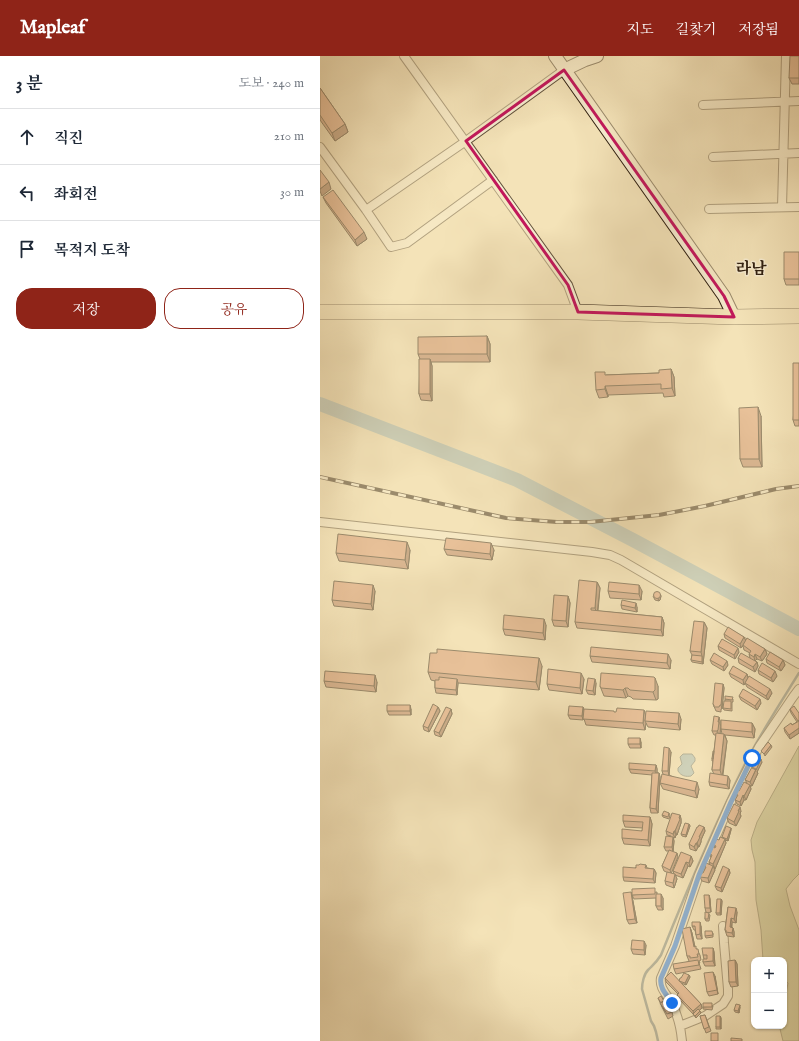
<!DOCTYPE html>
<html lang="ko">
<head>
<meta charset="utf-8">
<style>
  body { margin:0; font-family:"IM FELL English","Noto Serif KR",serif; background:#f6f6f7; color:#1f2937 }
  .controls { position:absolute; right:12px; bottom:12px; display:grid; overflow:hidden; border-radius:8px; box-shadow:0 1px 3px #0004 }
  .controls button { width:36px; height:36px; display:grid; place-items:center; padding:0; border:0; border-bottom:1px solid #e0e1e3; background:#fff; color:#1f2937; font:20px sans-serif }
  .stop { position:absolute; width:12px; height:12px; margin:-9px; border:3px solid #1a73e8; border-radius:50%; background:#fff }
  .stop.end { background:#1a73e8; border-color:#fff; box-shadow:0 1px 4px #0008 }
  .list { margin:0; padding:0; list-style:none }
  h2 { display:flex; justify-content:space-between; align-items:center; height:52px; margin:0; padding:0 16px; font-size:17px }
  h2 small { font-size:13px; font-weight:400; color:#747a83 }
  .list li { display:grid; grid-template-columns:26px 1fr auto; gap:12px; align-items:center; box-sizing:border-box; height:56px; padding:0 16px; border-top:1px solid #e0e1e3 }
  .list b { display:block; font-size:15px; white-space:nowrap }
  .list em { font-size:13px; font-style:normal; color:#747a83 }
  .actions { display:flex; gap:8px; padding:12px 16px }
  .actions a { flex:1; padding:9px 0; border:1px solid #8f2418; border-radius:16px; text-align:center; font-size:14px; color:#8f2418 }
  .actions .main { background:#8f2418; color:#fff }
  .icon { flex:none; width:22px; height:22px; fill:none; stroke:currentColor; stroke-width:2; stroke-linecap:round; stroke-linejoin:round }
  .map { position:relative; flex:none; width:479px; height:985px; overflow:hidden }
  header { display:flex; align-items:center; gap:24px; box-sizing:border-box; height:56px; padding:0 20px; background:#8f2418; color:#fff }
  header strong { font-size:19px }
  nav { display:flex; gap:22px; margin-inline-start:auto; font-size:14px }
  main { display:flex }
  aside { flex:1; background:#fff }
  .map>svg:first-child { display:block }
  .green { fill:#c1c28b; stroke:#78714e }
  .water { fill:#a2bbbb; stroke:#747d77 }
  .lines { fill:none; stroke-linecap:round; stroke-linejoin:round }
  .stream { stroke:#747d77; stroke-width:2.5 }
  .river { stroke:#a2bbbb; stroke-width:14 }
  .street-casing { stroke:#61513b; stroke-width:10 }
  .secondary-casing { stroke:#302011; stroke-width:14 }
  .highway-casing { stroke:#302011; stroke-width:16 }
  .street { stroke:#f8edd1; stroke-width:8 }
  .secondary { stroke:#f8edd1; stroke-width:12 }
  .highway { stroke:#f4e3b8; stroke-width:15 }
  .rail-casing { stroke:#302011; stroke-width:4 }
  .rail { stroke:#f8edd1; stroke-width:2.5; stroke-dasharray:8; stroke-linecap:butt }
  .wall { fill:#bb8264; stroke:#302011 }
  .shaded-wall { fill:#996a51; stroke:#302011 }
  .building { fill:#da9774; stroke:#302011 }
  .route { stroke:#1a73e8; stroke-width:5 }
  .marked { fill:none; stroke:#c2185b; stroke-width:3; stroke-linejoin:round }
  .labels { text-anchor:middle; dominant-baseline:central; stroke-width:3; stroke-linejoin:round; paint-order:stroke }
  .district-label { font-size:16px; font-weight:bold; fill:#302011; stroke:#f8edd1 }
</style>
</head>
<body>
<header>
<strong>Mapleaf</strong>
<nav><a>지도</a><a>길찾기</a><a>저장됨</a></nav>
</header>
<main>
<aside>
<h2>3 분<small>도보 · 240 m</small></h2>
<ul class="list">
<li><svg class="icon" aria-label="ahead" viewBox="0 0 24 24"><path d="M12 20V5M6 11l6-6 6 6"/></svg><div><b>직진</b></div><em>210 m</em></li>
<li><svg class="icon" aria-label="left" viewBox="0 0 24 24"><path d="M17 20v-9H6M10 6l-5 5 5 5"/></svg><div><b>좌회전</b></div><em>30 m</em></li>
<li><svg class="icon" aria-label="arrive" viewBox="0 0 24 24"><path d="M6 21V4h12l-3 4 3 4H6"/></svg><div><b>목적지 도착</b></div></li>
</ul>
<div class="actions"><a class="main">저장</a><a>공유</a></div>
</aside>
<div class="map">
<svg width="479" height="985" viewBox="0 0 479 985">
  <rect width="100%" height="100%" fill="#f4e3b8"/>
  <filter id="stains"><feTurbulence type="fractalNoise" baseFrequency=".005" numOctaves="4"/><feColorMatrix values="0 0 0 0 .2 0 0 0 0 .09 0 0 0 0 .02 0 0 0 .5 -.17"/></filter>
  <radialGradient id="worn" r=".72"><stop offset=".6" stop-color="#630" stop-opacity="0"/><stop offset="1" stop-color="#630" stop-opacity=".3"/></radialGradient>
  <!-- green -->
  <path class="green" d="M 479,690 L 479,818 L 473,824 L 466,833 L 470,850 L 479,874 L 479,985 L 463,985 L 460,973 L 457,970 L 464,970 L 464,940 L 466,938 L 468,927 L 464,924 L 464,904 L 443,904 L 441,874 L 436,844 L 435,806 L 432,794 L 431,784 L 437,766 Z"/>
  <!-- water -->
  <path class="water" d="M 363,698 L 372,698 L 375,702 L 375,705 L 371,710 L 374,717 L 371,720 C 366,721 361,720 358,715 L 358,712 L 362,708 L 360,701 Z"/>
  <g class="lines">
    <!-- stream -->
    <path class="stream" d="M 338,985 L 336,976 L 334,970 L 331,965 L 322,933 C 322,927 324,918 328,914 C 334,908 336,907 341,899 C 367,834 394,769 426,706 C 442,675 461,646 479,617"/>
    <!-- river -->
    <path class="river" d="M 0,348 L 197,424 L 313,484 L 479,573"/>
    <!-- street casing -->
    <g class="street-casing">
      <path id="street" d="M 84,0 L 248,229 L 258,256
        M 383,49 L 479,45
        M 0,91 L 46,154 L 71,191 L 87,187 L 173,124
        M 393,101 L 479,97
        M 462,151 L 466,0
        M 389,153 L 479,151
        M 46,154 L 146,85 L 244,14
        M 0,466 L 272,496 L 290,499 L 301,504 L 479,608
        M 360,970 L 385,960 L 403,948 L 408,940 L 408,933 L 404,887 L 403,870
        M 362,985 C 361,972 358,960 352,948 C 348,939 339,933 341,922 L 355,890 L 379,819 L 411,746 L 439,691 L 473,641 L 479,633"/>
    </g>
    <!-- secondary casing -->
    <g class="secondary-casing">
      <path id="secondary" d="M 235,0 L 404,240 L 414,261
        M 244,14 L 265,4 L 277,0"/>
    </g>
    <!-- highway casing -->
    <g class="highway-casing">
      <path id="highway" d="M 0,256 L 258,256 L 414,261 L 479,260"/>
    </g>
    <!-- street -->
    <use href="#street" class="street"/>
    <!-- secondary -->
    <use href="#secondary" class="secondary"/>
    <!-- highway -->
    <use href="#highway" class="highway"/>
    <!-- rail casing -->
    <g class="rail-casing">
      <path id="rail" d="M 0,421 L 186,462 L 237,466 L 270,466 L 339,459 L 385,450 L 456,433 L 479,430"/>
    </g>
    <!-- rail -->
    <use href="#rail" class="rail"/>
  </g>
  <!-- wall -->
  <path class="wall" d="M 479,0 L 479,28 L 472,28 L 469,22 Z
    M 0,32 L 25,68 L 28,76 L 15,85 L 0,64 Z
    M 3,141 L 47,183 L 37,190 L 6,147 Z
    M 479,196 L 479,229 L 466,229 L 464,223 Z
    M 167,280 L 170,288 L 170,306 L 111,306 L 112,310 L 112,345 L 101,344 L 99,338 L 100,303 L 98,298 Z
    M 479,307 L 479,370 L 475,370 L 473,364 Z
    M 351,313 L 354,321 L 355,340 L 344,341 L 343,337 L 288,339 L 288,341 L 279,342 L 276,334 L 286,319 L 339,317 Z
    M 441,360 L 442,411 L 423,411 L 420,403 Z
    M 124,493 L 174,494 L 172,504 L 127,499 Z
    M 90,494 L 88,513 L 19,505 L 16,497 Z
    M 277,526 L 280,532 L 278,555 L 342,561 L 344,567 L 343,580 L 257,572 L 255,566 Z
    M 55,535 L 53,554 L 14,550 L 12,544 Z
    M 288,535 L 322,535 L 321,544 L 290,542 Z
    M 340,538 L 341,540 L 340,544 L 339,545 L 335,544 L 333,540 Z
    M 248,540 L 250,547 L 248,571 L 234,570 L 232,564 Z
    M 301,549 L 317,551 L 317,556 L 302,553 Z
    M 384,566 L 387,572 L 383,608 L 372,606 L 371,604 L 372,599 L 370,595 Z
    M 226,569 L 225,584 L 185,579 L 183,573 Z
    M 404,578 L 424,581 L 425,584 L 445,593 L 447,598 L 442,605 L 437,603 L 435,605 L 437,606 L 438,610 L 435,616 L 419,607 L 418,602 L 430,602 L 429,598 L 430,597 L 424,594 L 423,590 L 421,592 L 405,582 Z
    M 398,590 L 419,596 L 415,603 L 399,594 Z
    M 270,600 L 351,604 L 350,613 L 272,606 Z
    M 446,603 L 463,604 L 465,609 L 461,615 L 447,607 Z
    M 390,604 L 408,609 L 404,615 L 392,608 Z
    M 222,610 L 219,634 L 138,627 L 137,639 L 116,637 L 115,632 L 115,625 L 111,624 L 108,616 Z
    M 438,614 L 457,620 L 453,626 L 439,618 Z
    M 409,617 L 427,618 L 428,622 L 424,629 L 411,621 Z
    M 264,623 L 262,638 L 229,634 L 227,628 Z
    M 4,625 L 57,626 L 56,636 L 6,631 Z
    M 276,627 L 275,639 L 268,638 L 266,634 Z
    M 425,627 L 452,637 L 448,644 L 427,631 Z
    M 403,628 L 404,632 L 402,653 L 401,653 L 401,656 L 396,655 L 393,648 Z
    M 280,630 L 338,630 L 338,643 L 336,644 L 313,643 L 311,641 L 308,640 L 306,642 L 284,640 Z
    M 419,640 L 441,647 L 437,654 L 421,644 Z
    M 405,643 L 413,643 L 413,646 L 412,646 L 412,655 L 404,654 L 403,652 L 405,645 Z
    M 118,651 L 120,655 L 109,676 L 104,674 L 103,670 Z
    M 263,651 L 264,654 L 326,659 L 361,663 L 360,674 L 328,671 L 326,667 L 325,674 L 266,669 L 264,663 L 263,664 L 250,663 L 248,659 Z
    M 91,653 L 91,659 L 69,659 L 67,655 Z
    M 131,653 L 132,658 L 121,681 L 115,679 L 114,675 Z
    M 470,653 L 479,657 L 479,677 L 470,683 L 465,676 L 464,672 L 472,669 L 477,666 L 471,657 Z
    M 399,661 L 400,665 L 400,678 L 402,678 L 401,673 L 432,667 L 435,673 L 434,682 L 405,679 L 407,685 L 403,719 L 410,724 L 409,733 L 390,730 L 389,726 L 394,718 L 392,714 L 393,705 L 392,705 L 392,703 L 394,695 L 396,679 L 394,679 L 392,675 Z
    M 321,686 L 321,692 L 310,692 L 308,688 Z
    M 351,696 L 349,719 L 379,733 L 377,742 L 343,733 L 340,727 L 343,718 L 342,715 Z
    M 442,706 L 437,716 L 438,717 L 432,730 L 430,730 L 431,733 L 426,744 L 424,744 L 421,750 L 417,748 L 415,744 L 417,741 L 416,738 L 427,727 L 425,724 L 432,712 Z
    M 336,709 L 337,713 L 337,717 L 339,717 L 340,721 L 338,757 L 331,757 L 330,752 L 332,719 L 311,717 L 309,713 Z
    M 421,755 L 420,758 L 421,760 L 416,770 L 409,767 L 407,762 Z
    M 349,757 L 350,759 L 349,763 L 343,761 L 342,759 Z
    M 360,759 L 361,763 L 361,767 L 357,779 L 356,779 L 355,782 L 353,781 L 354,785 L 351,817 L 354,818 L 353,815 L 371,800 L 373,805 L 370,811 L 368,810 L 363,822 L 355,819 L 357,823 L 354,832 L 346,829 L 345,825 L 349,817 L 344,815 L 342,810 L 349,795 L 346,795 L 344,791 L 351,780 L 347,779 L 346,775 Z
    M 330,761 L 332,768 L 330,790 L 304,788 L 302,782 L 322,775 L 323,772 L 305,771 L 303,765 Z
    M 369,768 L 370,770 L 366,781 L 362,780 L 361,778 Z
    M 384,771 L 385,775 L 381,784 L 381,786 L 379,791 L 378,791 L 376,795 L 370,793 L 369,788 Z
    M 411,772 L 411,774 L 408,785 L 405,784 L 406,787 L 395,813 L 394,812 L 395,814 L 389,827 L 382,825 L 380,821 L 383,817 L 385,812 L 385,810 L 390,808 L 389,806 L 391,802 L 390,798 L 395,792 L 394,789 L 399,784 L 402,782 L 402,781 Z
    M 319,809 L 326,809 L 327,812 L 334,813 L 336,817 L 335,827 L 304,825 L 303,821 Z
    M 409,813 L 410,817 L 402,836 L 397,834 L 395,830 Z
    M 337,836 L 337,838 L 343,842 L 343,854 L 338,854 L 336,850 L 336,842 L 314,843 L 312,839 Z
    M 389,839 L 390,843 L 391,856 L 387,857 L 390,859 L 389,865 L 386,865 L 385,863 L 386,856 L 385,852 Z
    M 312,840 L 317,867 L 309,868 L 307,864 Z
    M 401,843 L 402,845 L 401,859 L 397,859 L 396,857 Z
    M 408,851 L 417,856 L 416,867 L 412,866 L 412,871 L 413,872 L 414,876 L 414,881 L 407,880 L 405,874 Z
    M 372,870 L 381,870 L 382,883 L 377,883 L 376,879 L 375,874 L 374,874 Z
    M 370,871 L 372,877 L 375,891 L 380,899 L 381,904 L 379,905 L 380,907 L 379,907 L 381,913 L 356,918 L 354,913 L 369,905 L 367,900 Z
    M 393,877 L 393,881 L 386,882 L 385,880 Z
    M 326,889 L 325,899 L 313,898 L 311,893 Z
    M 393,892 L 394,896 L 395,910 L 385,910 L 383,906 L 384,903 L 383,899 Z
    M 415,904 L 417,908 L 418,930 L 411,931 L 409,926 Z
    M 369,919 L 370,921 L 366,929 L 361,927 L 381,948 L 382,952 L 379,954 L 381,957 L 376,962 L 373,958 L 359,943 L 357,939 L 358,938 L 346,926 L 345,922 L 359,925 L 361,922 Z
    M 395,920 L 398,938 L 389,940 L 387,936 Z
    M 338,942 L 344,945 L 352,956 L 353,960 L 348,963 L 342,951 Z
    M 393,950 L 392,954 L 383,953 L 383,951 Z
    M 420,951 L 419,957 L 415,956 L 414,954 Z
    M 385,959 L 391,975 L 386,977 L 380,960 Z
    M 400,960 L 401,962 L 401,973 L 396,973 L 396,971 Z"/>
  <!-- shaded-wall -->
  <path class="shaded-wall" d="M 25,68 L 28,76 L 15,85 L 12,77 Z
    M 9,126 L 11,133 L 2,140 L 0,135 L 0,133 Z
    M 44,176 L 47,183 L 37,190 L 35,184 Z
    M 167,280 L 170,288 L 170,306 L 167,298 Z
    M 110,303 L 112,310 L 112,345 L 110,338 Z
    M 351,313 L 354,321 L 355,340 L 352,332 Z
    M 285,330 L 288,339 L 288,341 L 285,333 Z
    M 438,351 L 441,360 L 442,411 L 439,403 Z
    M 87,486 L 90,494 L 88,513 L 85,504 Z
    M 171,487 L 174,494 L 172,504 L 170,498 Z
    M 277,526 L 280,532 L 277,558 L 275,552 Z
    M 53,529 L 55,535 L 53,554 L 51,548 Z
    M 319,529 L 322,535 L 321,544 L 319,538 Z
    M 340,538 L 341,540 L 340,544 L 339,545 L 338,543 Z
    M 248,540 L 250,547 L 248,571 L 246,565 Z
    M 316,547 L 317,551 L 317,556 L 315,552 Z
    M 342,561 L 344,567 L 343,580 L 341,574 Z
    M 224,563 L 226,569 L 225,584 L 223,577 Z
    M 384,566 L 387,572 L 383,608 L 382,606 L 382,600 L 381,596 Z
    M 424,581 L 426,585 L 421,592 L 420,588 Z
    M 418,592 L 419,596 L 415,603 L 414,599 Z
    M 445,593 L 447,598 L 442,605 L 440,601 Z
    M 348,598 L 351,604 L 350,613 L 347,607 Z
    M 435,598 L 437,603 L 435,605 L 434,601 Z
    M 219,602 L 222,610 L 219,634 L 216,626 Z
    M 463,604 L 465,609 L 461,615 L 459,611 Z
    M 407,605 L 408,609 L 404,615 L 403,611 Z
    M 437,606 L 438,610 L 435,616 L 433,611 Z
    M 455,615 L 457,620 L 453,626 L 451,622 Z
    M 261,617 L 264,623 L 262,638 L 260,632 Z
    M 427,618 L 428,622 L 424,629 L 423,624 Z
    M 55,619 L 57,626 L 56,636 L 54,630 Z
    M 335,622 L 338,630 L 338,643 L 336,644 L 333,636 Z
    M 137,623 L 138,627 L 137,639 L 136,634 Z
    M 275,623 L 276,627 L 275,639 L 273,635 Z
    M 403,628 L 404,632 L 402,653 L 401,649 Z
    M 305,632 L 308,640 L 306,642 L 303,634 Z
    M 450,633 L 452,637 L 448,644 L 446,640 Z
    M 440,643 L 441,647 L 437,654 L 435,650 Z
    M 90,649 L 91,653 L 91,659 L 90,655 Z
    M 118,651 L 120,655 L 109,676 L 108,672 Z
    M 263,651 L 264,656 L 263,664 L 262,660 Z
    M 131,653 L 132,658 L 121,681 L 119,677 Z
    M 324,654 L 326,660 L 325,665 L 326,667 L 325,674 L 323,667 Z
    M 359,657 L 361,663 L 360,674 L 358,668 Z
    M 399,661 L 400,665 L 400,668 L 401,670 L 400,678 L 399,679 L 397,675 Z
    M 432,667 L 435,673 L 434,682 L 432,676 Z
    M 479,672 L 479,677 L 470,683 L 469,679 Z
    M 404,678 L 407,685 L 402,721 L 400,714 Z
    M 320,682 L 321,686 L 321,692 L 320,688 Z
    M 451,689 L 452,691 L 445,700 L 444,698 Z
    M 349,692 L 351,696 L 349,719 L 348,715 Z
    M 441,703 L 442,706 L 437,716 L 438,717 L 432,730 L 430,726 Z
    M 336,709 L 337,713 L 337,719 L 335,715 Z
    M 339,717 L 340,721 L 338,757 L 336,753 Z
    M 408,720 L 410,724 L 409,733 L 407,729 Z
    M 377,726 L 379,733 L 377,742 L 375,735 Z
    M 430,729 L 431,733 L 426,744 L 424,740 Z
    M 423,739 L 424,744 L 421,750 L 420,746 Z
    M 420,751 L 421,755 L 420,758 L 421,760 L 416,770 L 414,766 Z
    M 360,759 L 361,763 L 361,767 L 357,779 L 355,775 Z
    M 330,761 L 332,768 L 330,790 L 328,784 Z
    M 369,768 L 370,770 L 366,781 L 366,779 Z
    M 384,771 L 385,775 L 381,784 L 381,786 L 379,791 L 377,787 L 379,781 Z
    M 411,772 L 411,774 L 408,785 L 407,783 Z
    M 354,775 L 356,779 L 355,782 L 353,778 Z
    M 353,781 L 354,785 L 353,795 L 352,791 Z
    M 405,783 L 406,787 L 395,813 L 393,808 Z
    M 376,787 L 378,791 L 376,795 L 374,791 Z
    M 357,797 L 358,801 L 351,818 L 350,814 Z
    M 371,800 L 373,805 L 370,811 L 369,807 Z
    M 366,806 L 368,810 L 363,822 L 361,818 Z
    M 393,810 L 395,814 L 389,827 L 388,822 Z
    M 334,813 L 336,817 L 335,827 L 333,823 Z
    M 409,813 L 410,817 L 402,836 L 401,832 Z
    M 355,818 L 357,823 L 354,832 L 353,827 Z
    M 311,836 L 312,840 L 317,867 L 315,863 Z
    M 341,838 L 343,842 L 343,854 L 341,850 Z
    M 389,839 L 390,843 L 391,856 L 390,852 Z
    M 401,843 L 402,845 L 401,859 L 400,857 Z
    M 416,852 L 417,856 L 416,867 L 414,863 Z
    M 411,862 L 412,866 L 411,875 L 410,871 Z
    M 380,866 L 381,870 L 382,883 L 380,878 Z
    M 370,871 L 372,877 L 376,897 L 374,891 Z
    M 413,872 L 414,876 L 414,881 L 412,877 Z
    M 324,885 L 326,889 L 325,899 L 324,894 Z
    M 393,892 L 394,896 L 395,910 L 393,905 Z
    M 415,904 L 417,908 L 418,930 L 416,926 Z
    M 393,916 L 395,920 L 398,938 L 397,934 Z
    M 369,919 L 370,921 L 366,929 L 365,927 Z
    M 381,948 L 382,952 L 374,959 L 373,955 Z
    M 420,949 L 420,951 L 419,957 L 418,955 Z
    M 380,955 L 381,957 L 376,962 L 375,960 Z
    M 400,960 L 401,962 L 401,973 L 400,971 Z"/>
  <!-- building -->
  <path class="building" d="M 470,0 L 479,0 L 479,22 L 469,22 Z
    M 0,32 L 25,68 L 12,77 L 0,59 Z
    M 0,114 L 9,126 L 0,133 Z
    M 13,134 L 44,176 L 35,184 L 3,141 Z
    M 464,196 L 479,196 L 479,223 L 464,223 Z
    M 167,280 L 167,298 L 98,298 L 98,281 Z
    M 99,303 L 110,303 L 110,338 L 99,338 Z
    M 473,307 L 479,307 L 479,364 L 473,364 Z
    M 351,313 L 352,332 L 341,333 L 341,328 L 285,330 L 285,333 L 276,334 L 275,316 L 285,316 L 285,319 L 339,317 L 339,314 Z
    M 438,351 L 439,403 L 420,403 L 419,352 Z
    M 18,478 L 87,486 L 85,504 L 16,497 Z
    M 126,482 L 171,487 L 170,498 L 124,493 Z
    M 259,524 L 277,526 L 275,552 L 271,552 L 271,554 L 342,561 L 341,574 L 255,566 Z
    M 14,525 L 53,529 L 51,548 L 12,544 Z
    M 289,526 L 319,529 L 319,538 L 288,535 Z
    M333.5 539a3.5 3.5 0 1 1 7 0a3.5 3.5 0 1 1-7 0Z
    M 234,539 L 248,540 L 246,565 L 232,564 Z
    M 302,544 L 316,547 L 315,552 L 301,549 Z
    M 184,559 L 224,563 L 223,577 L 183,573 Z
    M 374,565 L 384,566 L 381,596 L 370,595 Z
    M 408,571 L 424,581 L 420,588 L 404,578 Z
    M 427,582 L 445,593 L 440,601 L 435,598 L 434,601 L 429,598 L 431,595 L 423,589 Z
    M 402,583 L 418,592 L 414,599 L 398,590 Z
    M 271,591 L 348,598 L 347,607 L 270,600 Z
    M 117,593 L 219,602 L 216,626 L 108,616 L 110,597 L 117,597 Z
    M 450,596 L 463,604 L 459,611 L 446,603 Z
    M 394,597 L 407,605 L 403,611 L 390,604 Z
    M 421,597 L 437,606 L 433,611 L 418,602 Z
    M 372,599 L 382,600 L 382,606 L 371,604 Z
    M 442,607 L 455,615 L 451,622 L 438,614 Z
    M 413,610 L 427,618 L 423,624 L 409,617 Z
    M 228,613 L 261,617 L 260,632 L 227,628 Z
    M 5,615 L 55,619 L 54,630 L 4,625 Z
    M 281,617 L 282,617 L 334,621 L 335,622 L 335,634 L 333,636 L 310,634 L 308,632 L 305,632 L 303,634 L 281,632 L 280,630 Z
    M 429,620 L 450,633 L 446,640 L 425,627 Z
    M 119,621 L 137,623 L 136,634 L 115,632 L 115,624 L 119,624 Z
    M 268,622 L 275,623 L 273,635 L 266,634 Z
    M 395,627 L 403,628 L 401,649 L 400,649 L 399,651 L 394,651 L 394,649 L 393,648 Z
    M 423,633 L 440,643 L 435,650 L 419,640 Z
    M 405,640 L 413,641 L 412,644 L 405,643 Z
    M 404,645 L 411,645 L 411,653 L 403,652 Z
    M 113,648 L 118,651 L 108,672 L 103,670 Z
    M 67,649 L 90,649 L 90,655 L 67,655 Z
    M 249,650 L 263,651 L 262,660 L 248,659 Z
    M 474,650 L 479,657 L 479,664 L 478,665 L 470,653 Z
    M 126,651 L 131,653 L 119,677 L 114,675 Z
    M 297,652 L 324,654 L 323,667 L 263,663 L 264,653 L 294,655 L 294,656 L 296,656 Z
    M 326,655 L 359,657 L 358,668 L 325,665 Z
    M 394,660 L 399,661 L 398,666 L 399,666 L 398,674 L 397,675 L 392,675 Z
    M 401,664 L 432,667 L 432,676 L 401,673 Z
    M 479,665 L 479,672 L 469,679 L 464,672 L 471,667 L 472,669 Z
    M 396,677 L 404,678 L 400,714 L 392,714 Z
    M 308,682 L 320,682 L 320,688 L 308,688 Z
    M 448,686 L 451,689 L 444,698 L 441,695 Z
    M 344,691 L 349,692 L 348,715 L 342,715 Z
    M 393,695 L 394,695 L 393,703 L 392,703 Z
    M 437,701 L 441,703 L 436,714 L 432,712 Z
    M 309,707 L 336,709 L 335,715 L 309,713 Z
    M 432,711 L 436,713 L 430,726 L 425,724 Z
    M 332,717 L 339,717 L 336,753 L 330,752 Z
    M 390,717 L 408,720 L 407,729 L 389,726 Z
    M 342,718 L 377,726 L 375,735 L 340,727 Z
    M 424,726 L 430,729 L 424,740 L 423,739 L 420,746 L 415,744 L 418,739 L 416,738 L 418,734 L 419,735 Z
    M 414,748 L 420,751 L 418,755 L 419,755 L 414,766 L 407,762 Z
    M 344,755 L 349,757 L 348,761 L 342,759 Z
    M 352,757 L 360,759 L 359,762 L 360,763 L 355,775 L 354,775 L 353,778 L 346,775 Z
    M 303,759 L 330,761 L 328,784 L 302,782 L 302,773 L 322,775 L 323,766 L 303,765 Z
    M 365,767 L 369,768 L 366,779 L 361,778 Z
    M 379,769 L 384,771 L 379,781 L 380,781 L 377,787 L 376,787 L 374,791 L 369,788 L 377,771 L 378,771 Z
    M 406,770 L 411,772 L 407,783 L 402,781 Z
    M 346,780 L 353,781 L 352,791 L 344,791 Z
    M 400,781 L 405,783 L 393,808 L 389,806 L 392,799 L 390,798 L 393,791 L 395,792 L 396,790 L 394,789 L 396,783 L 399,784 Z
    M 349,794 L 357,797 L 350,814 L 342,810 Z
    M 361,796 L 371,800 L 369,807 L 366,806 L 361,818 L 353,815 Z
    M 386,807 L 393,810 L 388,822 L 380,821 L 381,817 L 383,817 L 386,811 L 385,810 Z
    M 320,808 L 326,809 L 325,812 L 334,813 L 333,823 L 303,821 L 303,811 L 316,812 L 316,809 L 319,809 Z
    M 403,810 L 409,813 L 401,832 L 395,830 Z
    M 347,816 L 355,818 L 353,827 L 345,825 Z
    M 335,832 L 335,838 L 312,839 L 312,833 Z
    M 311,836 L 315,863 L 307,864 L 303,837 Z
    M 336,838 L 341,838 L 341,850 L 336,850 Z
    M 384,839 L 389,839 L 390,852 L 385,852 Z
    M 397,843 L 401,843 L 400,857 L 396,857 Z
    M 408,851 L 416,852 L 414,863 L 411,862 L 410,871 L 413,872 L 412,877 L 406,876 L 406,874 L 405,874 Z
    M 385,856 L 389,857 L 388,863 L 385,863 Z
    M 372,866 L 380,866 L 380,878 L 376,879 L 375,870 L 372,870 Z
    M 370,871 L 374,891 L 376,890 L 376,893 L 378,893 L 379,898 L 377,898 L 378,901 L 370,902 L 370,900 L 367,900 L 362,873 Z
    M 385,875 L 392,875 L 393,879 L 385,880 Z
    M 312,884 L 324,885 L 324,894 L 311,893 Z
    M 382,892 L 393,892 L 393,905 L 383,906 L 383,903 L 387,903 L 387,899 L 383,899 Z
    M 378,904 L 379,909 L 354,913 L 353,908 Z
    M 415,904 L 416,926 L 409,926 L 408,905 Z
    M 351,916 L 381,948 L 373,955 L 357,939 L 359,937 L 345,922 Z
    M 393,916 L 397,934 L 387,936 L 384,917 Z
    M 364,917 L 369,919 L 365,927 L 359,925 L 360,922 L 361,922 Z
    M 341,940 L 344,945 L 341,947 L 338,942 Z
    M 345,944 L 352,956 L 347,958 L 340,947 Z
    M 383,947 L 392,947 L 392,951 L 383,951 Z
    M 416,948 L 420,949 L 418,955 L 414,954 Z
    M 378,953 L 380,955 L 375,960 L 373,958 Z
    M 385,959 L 389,971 L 384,973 L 380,960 Z
    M 396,960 L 400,960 L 400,971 L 396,971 Z
    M 391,977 L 398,977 L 398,985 L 391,985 Z
    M 411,982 L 422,983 L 422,985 L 411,985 Z"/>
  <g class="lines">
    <!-- route -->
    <path class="route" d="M 352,947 C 347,939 339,932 341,922 L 355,890 L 379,819 L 411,746 L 432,702"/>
  </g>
  <!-- marked area -->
  <path d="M0 0H479V985H0ZM 244,14 L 404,240 L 414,261 L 258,256 L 248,229 L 146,85 Z" fill="#f4e3b8" fill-opacity=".55" fill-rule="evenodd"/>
  <path class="marked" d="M 244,14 L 404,240 L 414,261 L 258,256 L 248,229 L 146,85 Z"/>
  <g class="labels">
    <!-- district labels -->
    <g class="district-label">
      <text x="431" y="214">라남</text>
    </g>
  </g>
  <rect width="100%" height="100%" filter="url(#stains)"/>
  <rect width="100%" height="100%" fill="url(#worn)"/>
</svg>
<div class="controls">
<button>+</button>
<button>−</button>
</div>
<div class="stop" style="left:432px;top:702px"></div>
<div class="stop end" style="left:352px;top:947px"></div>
</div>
</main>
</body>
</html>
